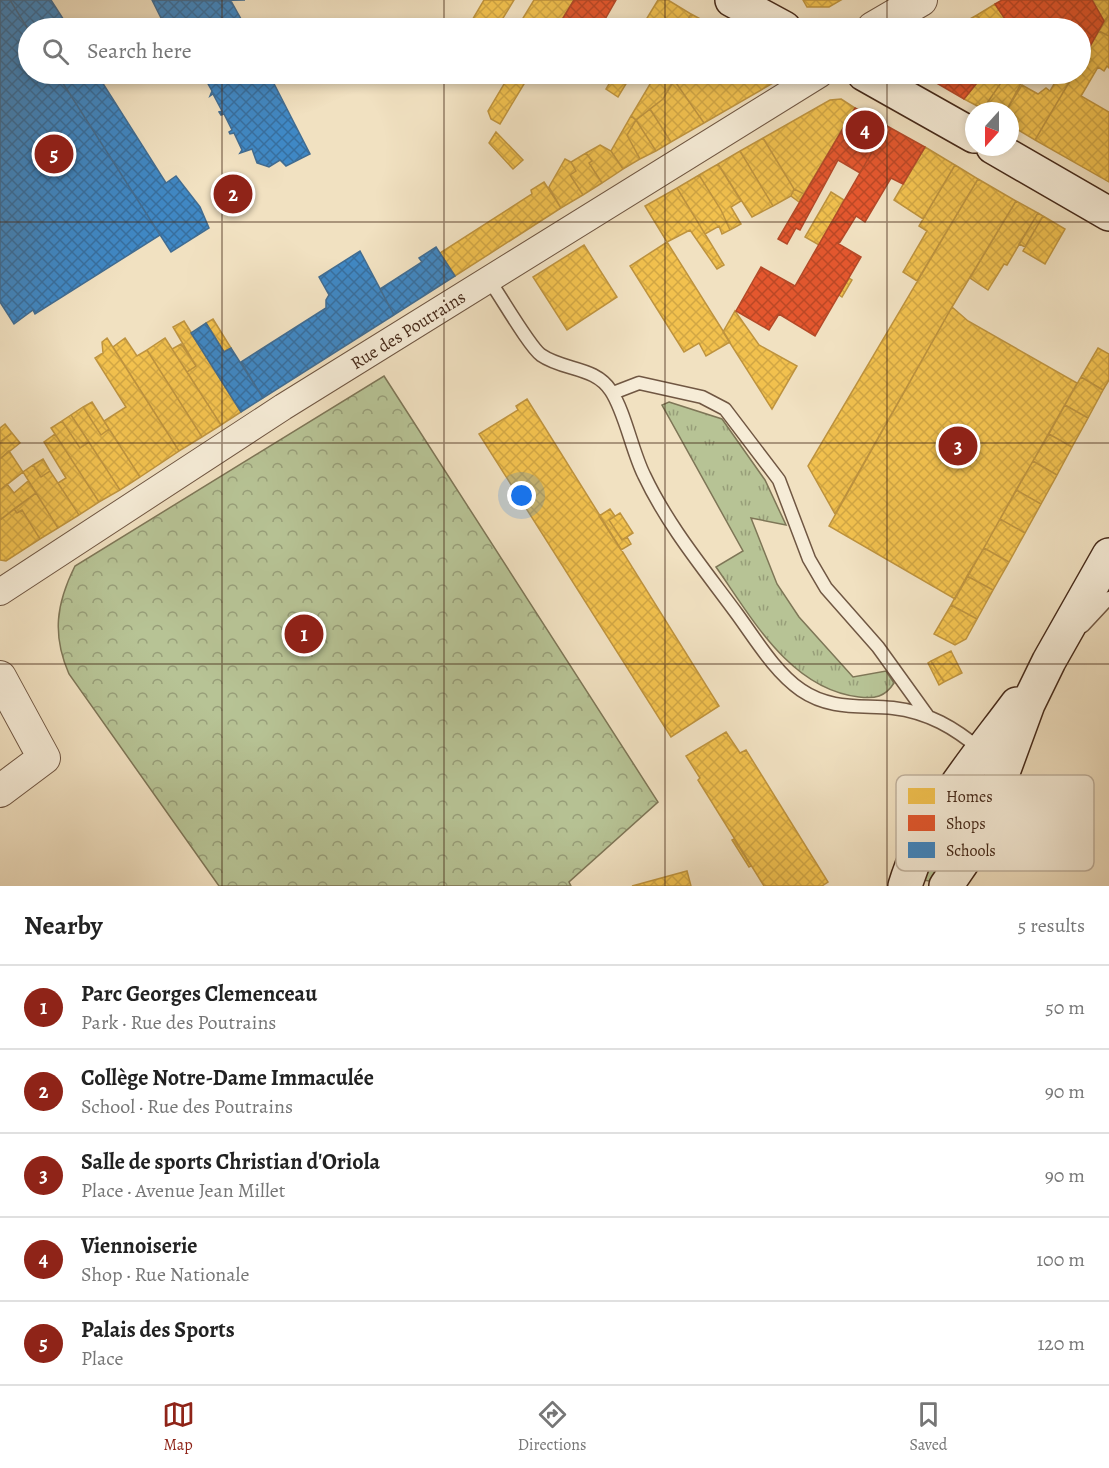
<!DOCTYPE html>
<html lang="en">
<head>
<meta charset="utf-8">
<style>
  body { margin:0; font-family:Alegreya,serif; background:#f6f6f6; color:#222 }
  .compass { position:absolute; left:965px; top:102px; width:54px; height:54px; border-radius:50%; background:#fff; box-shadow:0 3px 9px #0003; rotate:201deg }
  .you { position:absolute; left:522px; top:496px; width:21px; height:21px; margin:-15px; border:4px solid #fff; border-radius:50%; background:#1a73e8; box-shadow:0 0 0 9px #1a73e833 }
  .badge { display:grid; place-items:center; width:39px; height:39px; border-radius:50%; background:#8f2418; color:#fff; font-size:20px; font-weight:700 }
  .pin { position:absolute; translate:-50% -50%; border:3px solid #fff; box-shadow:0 2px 6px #0006 }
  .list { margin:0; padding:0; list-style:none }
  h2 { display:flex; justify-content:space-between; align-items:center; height:78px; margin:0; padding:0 24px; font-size:26px }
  h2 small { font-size:20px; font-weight:400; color:#767676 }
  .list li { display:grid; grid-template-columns:39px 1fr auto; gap:18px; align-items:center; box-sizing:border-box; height:84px; padding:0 24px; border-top:2px solid #e0e0e0 }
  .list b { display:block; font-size:22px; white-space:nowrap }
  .list p { margin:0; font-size:20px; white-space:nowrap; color:#767676 }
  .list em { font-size:20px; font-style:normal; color:#767676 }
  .icon { flex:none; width:33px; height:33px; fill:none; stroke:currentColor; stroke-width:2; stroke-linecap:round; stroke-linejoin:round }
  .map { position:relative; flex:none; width:1109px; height:886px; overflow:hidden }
  .search { position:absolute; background:#fff; box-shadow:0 3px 9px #0003; left:18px; right:18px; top:18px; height:66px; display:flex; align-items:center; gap:15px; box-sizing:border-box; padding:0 21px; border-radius:33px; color:#767676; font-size:22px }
  .sheet { height:498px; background:#fff }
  nav { display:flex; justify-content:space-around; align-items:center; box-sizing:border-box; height:84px; border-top:2px solid #e0e0e0; background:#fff; font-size:16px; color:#767676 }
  nav a { display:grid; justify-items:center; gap:3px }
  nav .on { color:#8f2418 }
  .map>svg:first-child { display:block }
  .grass { fill:url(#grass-tufts); stroke:#7e7657; stroke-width:1.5 }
  .park { fill:url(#park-crowns); stroke:#7e7657; stroke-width:1.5 }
  .homes { fill:url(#homes-cross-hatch); stroke:#be933e; stroke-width:1.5 }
  .shops { fill:url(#shops-cross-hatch); stroke:#b44928; stroke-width:1.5 }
  .schools { fill:url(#schools-cross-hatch); stroke:#416c91; stroke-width:1.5 }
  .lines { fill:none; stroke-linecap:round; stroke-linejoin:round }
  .service-casing { stroke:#705743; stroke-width:15 }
  .minor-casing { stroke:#705743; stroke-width:28 }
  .tertiary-casing { stroke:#705743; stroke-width:34 }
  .secondary-casing { stroke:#452919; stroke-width:36 }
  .service { stroke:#f6ecd7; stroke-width:12 }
  .minor { stroke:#f6ecd7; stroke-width:26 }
  .tertiary { stroke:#f6ecd7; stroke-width:32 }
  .secondary { stroke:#f6ecd7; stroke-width:33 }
  .grid { fill:none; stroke:#452919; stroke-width:1.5; stroke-opacity:0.55 }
  .labels { text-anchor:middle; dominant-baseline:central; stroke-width:6; stroke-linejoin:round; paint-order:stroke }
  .street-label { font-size:18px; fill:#452919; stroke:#f6ecd7 }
  .key { fill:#f6ecd7; stroke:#c1b29e; stroke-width:1.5 }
  .key-label { font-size:16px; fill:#452919 }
</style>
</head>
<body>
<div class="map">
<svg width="1109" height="886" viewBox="0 0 1109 886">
  <defs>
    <pattern id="grass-tufts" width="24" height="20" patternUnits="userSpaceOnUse" patternTransform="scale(1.5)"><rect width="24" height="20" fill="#b7c395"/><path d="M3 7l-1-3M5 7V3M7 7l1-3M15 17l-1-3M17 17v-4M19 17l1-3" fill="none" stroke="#979e79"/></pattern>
    <pattern id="park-crowns" width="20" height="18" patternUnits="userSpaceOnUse" patternTransform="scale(1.5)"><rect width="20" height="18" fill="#b7c395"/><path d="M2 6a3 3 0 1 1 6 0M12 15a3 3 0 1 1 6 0" fill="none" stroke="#979e79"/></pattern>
    <pattern id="homes-cross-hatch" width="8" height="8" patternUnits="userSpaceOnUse" patternTransform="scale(1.5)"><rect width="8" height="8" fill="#f2c14e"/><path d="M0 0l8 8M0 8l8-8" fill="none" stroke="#d1a644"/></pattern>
    <pattern id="shops-cross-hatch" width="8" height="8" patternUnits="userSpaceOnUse" patternTransform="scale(1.5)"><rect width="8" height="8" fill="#e4572e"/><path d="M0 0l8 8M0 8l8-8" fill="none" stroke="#bb4826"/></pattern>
    <pattern id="schools-cross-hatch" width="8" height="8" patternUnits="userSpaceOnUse" patternTransform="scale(1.5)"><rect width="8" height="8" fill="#3f88c5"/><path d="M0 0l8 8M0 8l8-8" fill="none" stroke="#376f9f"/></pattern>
  </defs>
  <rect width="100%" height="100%" fill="#f1e1c1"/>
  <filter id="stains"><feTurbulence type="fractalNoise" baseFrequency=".00333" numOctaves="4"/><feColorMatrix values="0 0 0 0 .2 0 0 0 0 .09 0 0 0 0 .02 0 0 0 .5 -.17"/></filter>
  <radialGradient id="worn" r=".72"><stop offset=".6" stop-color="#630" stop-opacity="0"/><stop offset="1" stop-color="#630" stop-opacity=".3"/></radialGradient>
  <!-- grass -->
  <path class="grass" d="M 669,402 L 722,419 L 765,480 L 786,525 L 751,518 L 777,584 L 799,617 L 853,677 L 886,671 L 894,683 C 885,697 875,699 859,697 C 790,689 752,618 716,567 L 743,551 L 662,405 Z
    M 934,837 L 956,850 L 929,881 L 923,880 Z"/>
  <!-- park -->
  <path class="park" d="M 384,376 L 658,802 L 569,882 L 571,886 L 219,886 L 69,674 C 52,635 56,604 75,566 Z"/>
  <!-- homes -->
  <path class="homes" d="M 484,0 L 514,0 L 497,28 L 482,28 L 471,22 Z
    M 534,0 L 574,0 L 557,28 L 517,28 Z
    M 658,0 L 668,0 L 691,14 L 683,28 L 641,28 Z
    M 803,0 L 841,0 L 829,7 L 807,7 Z
    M 1092,0 L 1109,0 L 1109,15 L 1104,21 Z
    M 995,4 L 1011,28 L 986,28 L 977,15 Z
    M 691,14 L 708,23 L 705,28 L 683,28 Z
    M 977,15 L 986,28 L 961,28 L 959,25 Z
    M 1109,15 L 1109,36 L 1099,31 Z
    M 708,23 L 718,28 L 705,28 Z
    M 1099,31 L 1109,36 L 1109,68 L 1107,66 L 1104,71 L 1098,67 L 1081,96 L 1109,112 L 1109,182 L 1035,140 L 1074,74 L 1080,74 L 1080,63 Z
    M 510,74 L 530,74 L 500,124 L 491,119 L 488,111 Z
    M 615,74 L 632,74 L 618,97 L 606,89 Z
    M 656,74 L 678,74 L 663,99 L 636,120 L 631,116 Z
    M 678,74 L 780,74 L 780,79 L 704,123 L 674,80 Z
    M 984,74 L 1007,74 L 983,109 L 964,99 Z
    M 1007,74 L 1026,74 L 1006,111 L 983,109 Z
    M 1060,74 L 1074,74 L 1035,140 L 1010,125 L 1010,111 L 1006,111 L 1022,85 L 1038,94 L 1046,88 L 1050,91 Z
    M 674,80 L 704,123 L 671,142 L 650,109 L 663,99 Z
    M 841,99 L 855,108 L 804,194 L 794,189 L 763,138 L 830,100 Z
    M 650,109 L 671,142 L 656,151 L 636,120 Z
    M 631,116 L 636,120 L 627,135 L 640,159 L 623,169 L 611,151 Z
    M 636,120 L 656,151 L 640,159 L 627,135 Z
    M 496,132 L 523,160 L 513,169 L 489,143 Z
    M 763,138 L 794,189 L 791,196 L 773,206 L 740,151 Z
    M 600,145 L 611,151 L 623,169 L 602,183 L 589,163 L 592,161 L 586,153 Z
    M 925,147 L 955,165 L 923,219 L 894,200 Z
    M 740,151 L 773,206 L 752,217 L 718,164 Z
    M 586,153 L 592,161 L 589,163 L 602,183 L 583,195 L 570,175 L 576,171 L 571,162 Z
    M 565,159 L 571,162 L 576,171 L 570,175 L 583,195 L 561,208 L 549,187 Z
    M 718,164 L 741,201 L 731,207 L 741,224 L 730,230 L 721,210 L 699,175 Z
    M 955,165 L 978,179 L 917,281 L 903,272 L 927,231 L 919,226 Z
    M 699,175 L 721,210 L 730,230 L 722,234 L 719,226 L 705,234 L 677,188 Z
    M 978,179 L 1016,201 L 952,307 L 835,514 L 808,466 Z
    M 544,182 L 561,208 L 455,276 L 440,253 L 532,194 L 531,190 Z
    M 677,188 L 705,234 L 724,265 L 717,269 L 690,230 L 667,242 L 645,206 Z
    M 794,189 L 804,194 L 799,202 L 791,196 Z
    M 831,192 L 844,200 L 819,245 L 805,237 Z
    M 1016,201 L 1038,213 L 1007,265 L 1004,264 L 988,290 L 970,278 Z
    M 1038,213 L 1043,216 L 1025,247 L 1019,244 Z
    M 1043,216 L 1065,229 L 1045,264 L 1023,251 Z
    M 667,242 L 730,342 L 706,356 L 699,343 L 684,352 L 630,266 Z
    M 584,245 L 617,297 L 567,330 L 533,277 Z
    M 849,278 L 852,280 L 842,297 L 839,295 Z
    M 952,307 L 968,321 L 1077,383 L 955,599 L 829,526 Z
    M 735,311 L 759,345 L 797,366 L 772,409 L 723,332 Z
    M 213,319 L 231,348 L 224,352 L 206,323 Z
    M 184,321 L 241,412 L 221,425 L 187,372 L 196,366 L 173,327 Z
    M 107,338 L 179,451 L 140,477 L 104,421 L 126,407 L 95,358 L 103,353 L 102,342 Z
    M 125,338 L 137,356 L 147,350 L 202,437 L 179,451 L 113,347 Z
    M 165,338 L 221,425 L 202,437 L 147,350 Z
    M 181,344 L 196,366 L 187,372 L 172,349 Z
    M 1098,348 L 1109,354 L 1109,380 L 1103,390 L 1081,377 Z
    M 1081,377 L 1103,390 L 1088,418 L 1065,405 Z
    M 527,399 L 719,706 L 671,737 L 479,434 L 518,410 L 516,406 Z
    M 92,402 L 109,429 L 101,435 L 83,407 Z
    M 1065,405 L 1088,418 L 1072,447 L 1049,434 Z
    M 83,407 L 101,435 L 109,429 L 140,477 L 120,490 L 71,415 Z
    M 71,415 L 89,442 L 80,448 L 62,421 Z
    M 62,421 L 80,448 L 89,442 L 120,490 L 99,502 L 51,428 Z
    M 5,424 L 12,433 L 0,442 L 0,428 Z
    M 12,433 L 20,443 L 0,459 L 0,442 Z
    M 55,434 L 99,502 L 79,515 L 58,483 L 66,478 L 44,442 Z
    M 1049,434 L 1072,447 L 1057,475 L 1033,461 Z
    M 9,451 L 23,472 L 0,490 L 0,459 Z
    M 43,459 L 50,471 L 41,477 L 33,465 Z
    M 1033,461 L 1057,475 L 1041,504 L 1016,490 Z
    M 33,465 L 41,477 L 50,471 L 79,515 L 58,528 L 23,472 Z
    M 28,481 L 36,493 L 0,520 L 0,490 L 7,484 L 14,493 Z
    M 1016,490 L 1041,504 L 1025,533 L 1000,519 Z
    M 36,493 L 58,528 L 40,539 L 22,510 L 17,513 L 14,509 Z
    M 14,509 L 17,513 L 22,510 L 40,539 L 6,561 L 0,560 L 0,520 Z
    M 610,509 L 615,516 L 609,520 L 622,540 L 627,537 L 631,544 L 621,550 L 599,516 Z
    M 620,513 L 633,533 L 622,540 L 609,520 Z
    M 1000,519 L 1025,533 L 1009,562 L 984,548 Z
    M 984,548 L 1009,562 L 993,590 L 967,576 Z
    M 967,576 L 993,590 L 977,619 L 951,605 Z
    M 951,605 L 977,619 L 966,639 L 955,645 L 934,634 Z
    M 951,651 L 962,673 L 944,682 L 931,661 Z
    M 931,661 L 944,682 L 939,685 L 928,663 Z
    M 726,732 L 740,753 L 746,750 L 828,882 L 822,886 L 764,886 L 698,780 L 700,778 L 686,756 Z
    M 734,839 L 751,866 L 749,867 L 732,840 Z
    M 687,871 L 691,886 L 632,886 Z"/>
  <!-- shops -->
  <path class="shops" d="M 574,0 L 616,0 L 600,28 L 557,28 Z
    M 1002,0 L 1092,0 L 1104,21 L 1083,59 L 1080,57 L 1080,28 L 1048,28 L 1044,23 L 1034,28 L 1011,28 L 995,4 Z
    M 921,74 L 984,74 L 964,99 Z
    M 855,108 L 887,126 L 860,173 L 838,160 L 800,230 L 796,228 L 787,244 L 778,239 Z
    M 887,126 L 925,147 L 903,184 L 891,178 L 865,222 L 856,216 L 840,242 L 837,243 L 861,257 L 815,336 L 779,314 L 769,330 L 736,311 L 761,267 L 795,286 Z"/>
  <!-- schools -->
  <path class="schools" d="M 0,0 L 10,0 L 28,29 L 28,74 L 57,74 L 160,235 L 35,314 L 33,310 L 14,324 L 0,302 Z
    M 10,0 L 51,0 L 69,28 L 28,29 Z
    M 152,0 L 231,1 L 246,28 L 176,28 L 171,19 L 168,21 L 161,18 Z
    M 195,0 L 245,0 L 195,1 Z
    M 57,74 L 97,74 L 166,183 L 176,176 L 200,207 L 209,228 L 171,252 Z
    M 199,74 L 269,74 L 310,154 L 286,166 L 280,160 L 269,167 L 257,163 L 252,149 L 240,153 L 242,150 L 234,133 L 230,134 L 229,132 L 232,130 L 224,114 L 221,115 L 219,112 L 222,111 L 213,94 L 210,96 L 212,91 L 203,75 Z
    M 436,247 L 455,276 L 394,315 L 380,289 L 422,262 L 419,258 Z
    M 360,251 L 394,315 L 263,398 L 241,362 L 326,308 L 326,300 L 329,295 L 319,277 Z
    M 206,323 L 224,352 L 231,348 L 263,398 L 241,412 L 191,333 Z"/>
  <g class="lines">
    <!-- service casing -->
    <g class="service-casing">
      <path id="service" d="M 489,280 C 500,295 529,346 541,355 C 564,371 595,366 611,391 C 625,412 632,451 644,475 C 668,526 704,569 737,614 C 756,640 775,672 801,690 C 830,710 860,705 893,708 C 928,712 955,728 981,750
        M 613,393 L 639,383 L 702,397 L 725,409 L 779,480 L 809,559 L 826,588 L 878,647 L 927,715
        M 1083,626 L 1109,598"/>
    </g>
    <!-- minor casing -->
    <g class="minor-casing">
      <path id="minor" d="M 0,592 L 283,407 L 820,74"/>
    </g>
    <!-- tertiary casing -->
    <g class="tertiary-casing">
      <path id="tertiary" d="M 873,28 L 921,0
        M 0,677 L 44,758 L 0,791"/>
    </g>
    <!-- secondary casing -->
    <g class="secondary-casing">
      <path id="secondary" d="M 732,0 L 784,28
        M 864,74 L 974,136
        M 993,147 L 1109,214
        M 905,886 C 926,816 974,762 1017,704
        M 946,886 L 979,838 L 1028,704 L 1049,661 L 1109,555"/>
    </g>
    <!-- service -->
    <use href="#service" class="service"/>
    <!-- minor -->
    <use href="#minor" class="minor"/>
    <!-- tertiary -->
    <use href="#tertiary" class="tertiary"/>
    <!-- secondary -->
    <use href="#secondary" class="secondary"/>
  </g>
  <!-- grid -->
  <path class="grid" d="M 222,0 L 222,28M 444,0 L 444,28M 665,0 L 665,28M 887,0 L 887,28M 222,74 L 222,886M 444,74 L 444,886M 665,74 L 665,886M 887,74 L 887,886M 0,222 L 1109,222M 0,443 L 1109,443M 0,664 L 1109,664"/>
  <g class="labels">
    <!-- street labels -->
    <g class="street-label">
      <text transform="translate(408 330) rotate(-32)">Rue des Poutrains</text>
    </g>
  </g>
  <!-- legend -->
  <rect x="896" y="775" width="198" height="96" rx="9" class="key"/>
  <rect x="908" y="788" width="27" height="16" fill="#f2c14e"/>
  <rect x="908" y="815" width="27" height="16" fill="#e4572e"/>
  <rect x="908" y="842" width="27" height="16" fill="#3f88c5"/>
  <g class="key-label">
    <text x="946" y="802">Homes</text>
    <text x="946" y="829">Shops</text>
    <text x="946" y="856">Schools</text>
  </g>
  <rect width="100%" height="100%" filter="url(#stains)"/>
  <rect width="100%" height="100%" fill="url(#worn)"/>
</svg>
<svg class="compass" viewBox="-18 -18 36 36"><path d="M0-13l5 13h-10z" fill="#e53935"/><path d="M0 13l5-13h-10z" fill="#767676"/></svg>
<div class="you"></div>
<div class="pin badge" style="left:304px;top:634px">1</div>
<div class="pin badge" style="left:233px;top:194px">2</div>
<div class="pin badge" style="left:958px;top:446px">3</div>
<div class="pin badge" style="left:865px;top:130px">4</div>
<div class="pin badge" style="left:54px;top:154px">5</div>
<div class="search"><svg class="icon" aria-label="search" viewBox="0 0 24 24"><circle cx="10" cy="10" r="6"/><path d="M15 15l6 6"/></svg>Search here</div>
</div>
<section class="sheet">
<h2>Nearby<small>5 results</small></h2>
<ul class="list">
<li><span class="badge">1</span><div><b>Parc Georges Clemenceau</b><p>Park · Rue des Poutrains</p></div><em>50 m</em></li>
<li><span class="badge">2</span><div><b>Collège Notre-Dame Immaculée</b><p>School · Rue des Poutrains</p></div><em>90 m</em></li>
<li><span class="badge">3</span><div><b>Salle de sports Christian d'Oriola</b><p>Place · Avenue Jean Millet</p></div><em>90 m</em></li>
<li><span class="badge">4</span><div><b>Viennoiserie</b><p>Shop · Rue Nationale</p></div><em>100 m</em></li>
<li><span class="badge">5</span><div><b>Palais des Sports</b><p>Place</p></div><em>120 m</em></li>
</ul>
</section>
<nav>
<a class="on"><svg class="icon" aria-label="map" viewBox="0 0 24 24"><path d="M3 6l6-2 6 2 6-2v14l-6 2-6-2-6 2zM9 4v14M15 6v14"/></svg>Map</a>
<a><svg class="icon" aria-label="directions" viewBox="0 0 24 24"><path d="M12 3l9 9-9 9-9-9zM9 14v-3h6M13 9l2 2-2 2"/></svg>Directions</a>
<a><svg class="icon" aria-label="saved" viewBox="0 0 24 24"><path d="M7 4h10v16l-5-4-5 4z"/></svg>Saved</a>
</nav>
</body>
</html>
